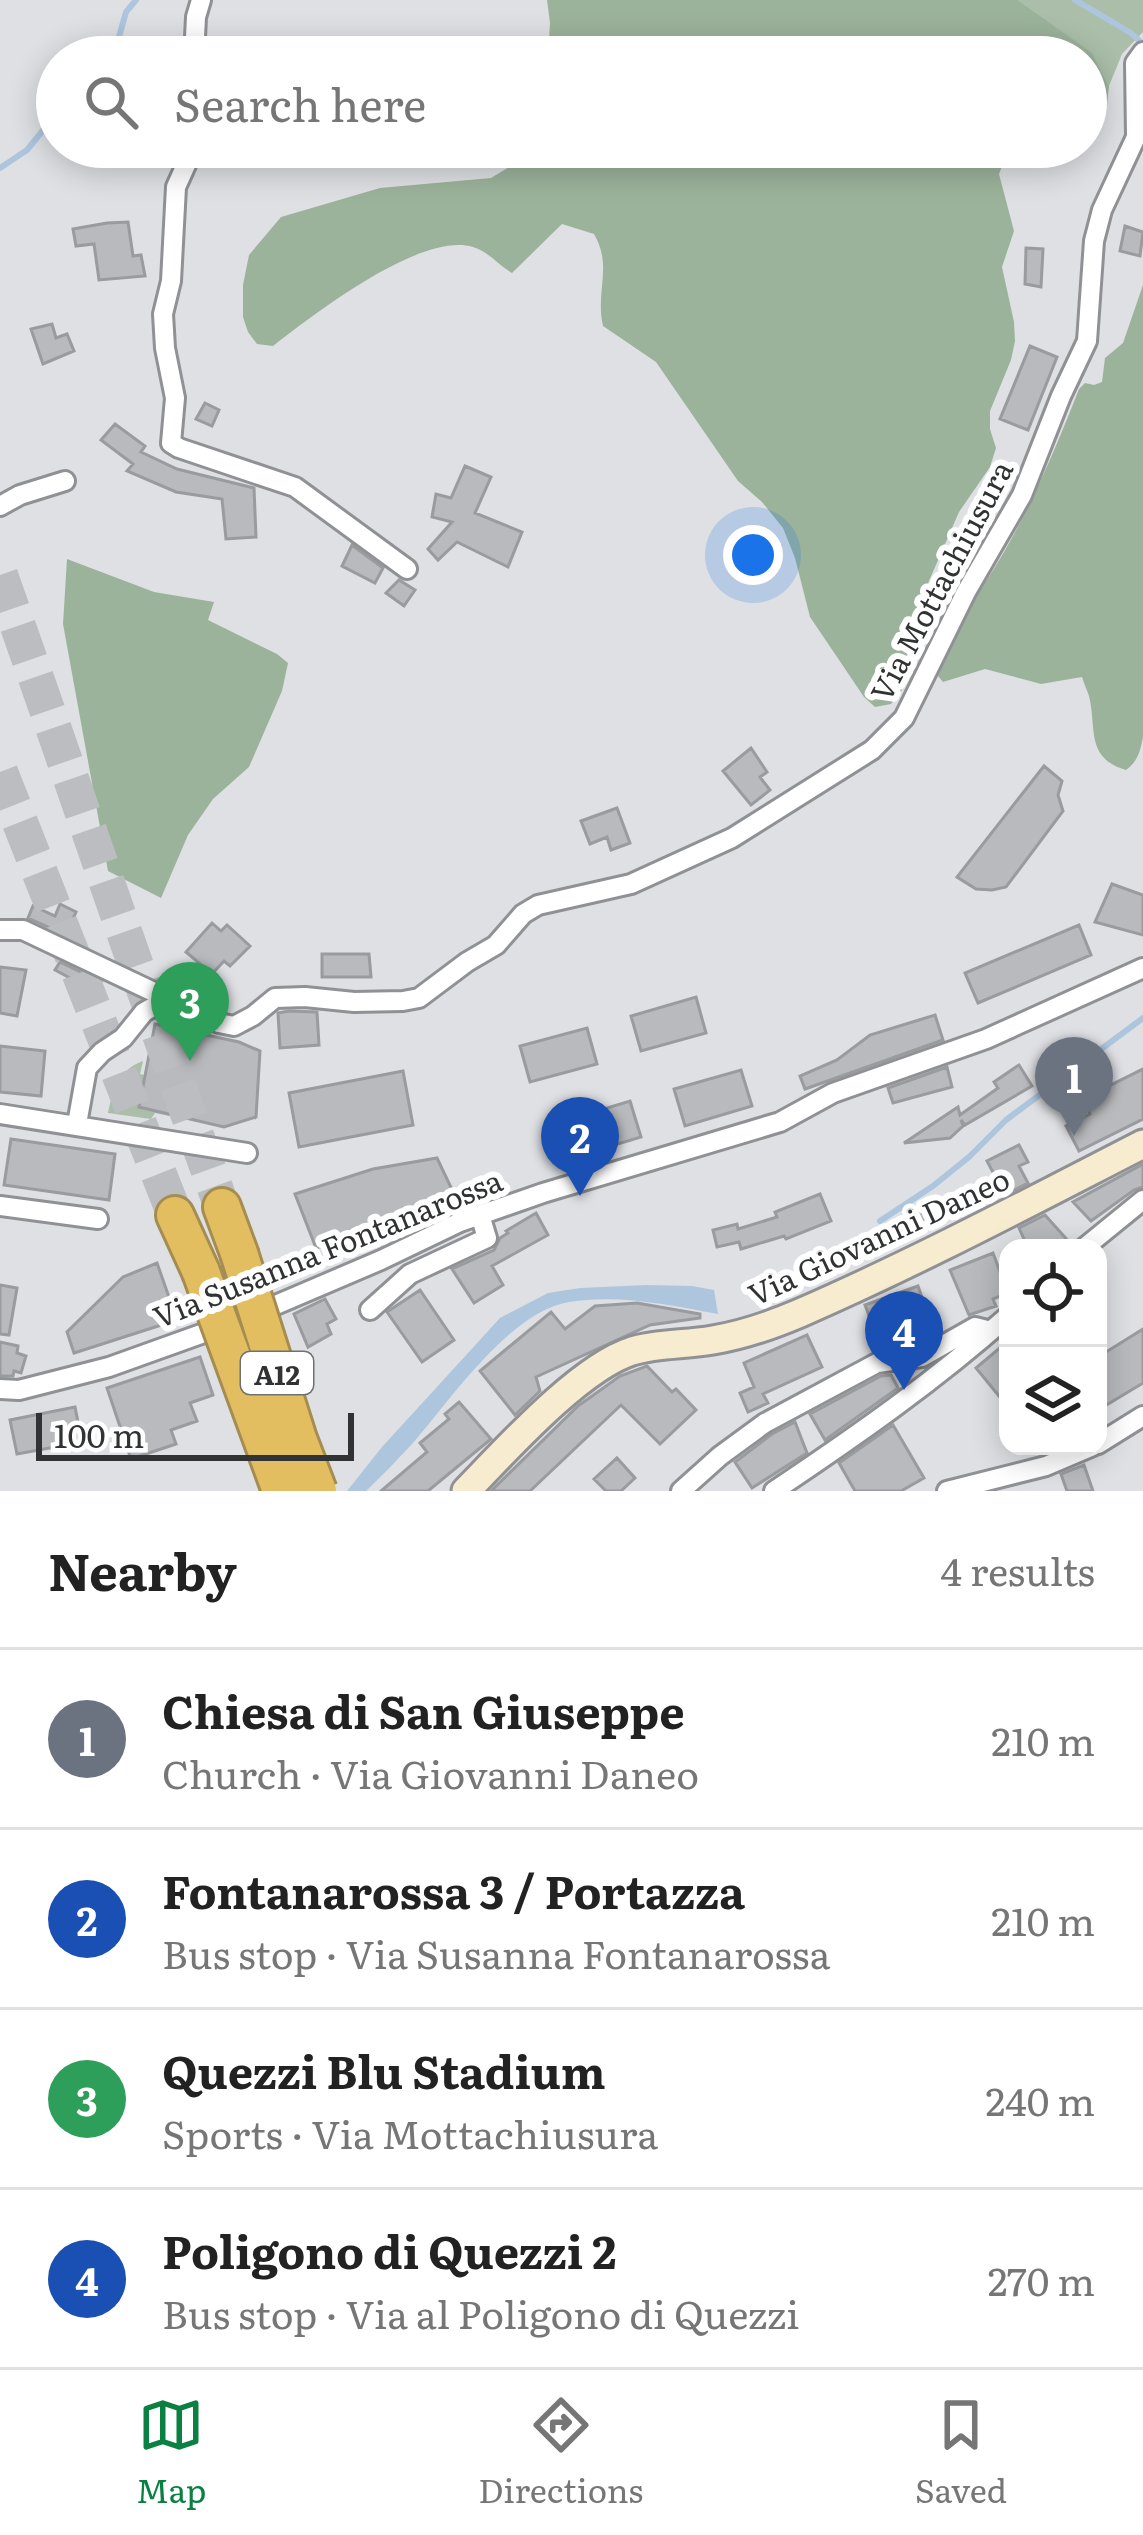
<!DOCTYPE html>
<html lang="en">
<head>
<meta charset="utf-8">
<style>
  body { margin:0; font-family:Literata,serif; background:#f2f2f2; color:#222 }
  .controls { position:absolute; right:36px; bottom:36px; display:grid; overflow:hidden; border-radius:24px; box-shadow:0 6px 30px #0003 }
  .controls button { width:108px; height:108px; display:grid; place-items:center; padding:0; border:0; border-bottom:3px solid #e0e0e0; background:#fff; color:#222; font:60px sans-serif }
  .scale { position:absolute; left:36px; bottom:30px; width:318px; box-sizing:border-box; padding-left:12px; border:6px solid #313233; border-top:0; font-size:33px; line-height:42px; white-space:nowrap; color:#313233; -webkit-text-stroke:9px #fff; paint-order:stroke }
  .you { position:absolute; left:753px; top:555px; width:42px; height:42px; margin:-30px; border:9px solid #fff; border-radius:50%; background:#1a73e8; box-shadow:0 0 0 18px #1a73e833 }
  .badge { display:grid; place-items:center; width:78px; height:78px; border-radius:50%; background:#0b8043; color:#fff; font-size:39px; font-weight:700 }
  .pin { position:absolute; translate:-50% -99px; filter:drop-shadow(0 3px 6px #0008) }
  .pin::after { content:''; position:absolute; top:63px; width:42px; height:36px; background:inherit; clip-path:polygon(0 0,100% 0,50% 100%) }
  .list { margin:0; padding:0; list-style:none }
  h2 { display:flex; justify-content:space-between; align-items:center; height:156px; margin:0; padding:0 48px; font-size:51px }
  h2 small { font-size:39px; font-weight:400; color:#767676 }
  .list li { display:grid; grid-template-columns:78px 1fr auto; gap:36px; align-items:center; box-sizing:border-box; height:180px; padding:0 48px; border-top:3px solid #e0e0e0 }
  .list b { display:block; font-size:45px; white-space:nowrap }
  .list p { margin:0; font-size:39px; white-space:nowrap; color:#767676 }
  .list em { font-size:39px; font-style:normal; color:#767676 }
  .icon { flex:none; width:66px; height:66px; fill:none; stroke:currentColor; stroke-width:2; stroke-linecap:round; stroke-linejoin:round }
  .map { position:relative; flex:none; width:1143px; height:1491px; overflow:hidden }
  .search { position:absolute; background:#fff; box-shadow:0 6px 30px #0003; left:36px; right:36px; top:36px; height:132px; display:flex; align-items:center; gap:30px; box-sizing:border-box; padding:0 42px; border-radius:66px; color:#767676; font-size:45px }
  .sheet { height:876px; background:#fff }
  nav { display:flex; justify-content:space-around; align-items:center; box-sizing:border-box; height:168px; border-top:3px solid #e0e0e0; background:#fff; font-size:33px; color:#767676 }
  nav a { display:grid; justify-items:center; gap:6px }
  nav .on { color:#0b8043 }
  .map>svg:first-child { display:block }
  .green { fill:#aabea9 }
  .forest { fill:#9cb39b }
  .water { fill:#adc6de }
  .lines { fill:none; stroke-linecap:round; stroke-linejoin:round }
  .stream { stroke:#adc6de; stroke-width:6 }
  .building { fill:#b8babd; stroke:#999b9e; stroke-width:3 }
  .highway-tunnel { stroke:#bbbdc1; stroke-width:36; stroke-dasharray:36 18; stroke-linecap:butt }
  .street-casing { stroke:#8f9195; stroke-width:24 }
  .secondary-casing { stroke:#8f9195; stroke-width:33 }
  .highway-casing { stroke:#a58d51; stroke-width:42 }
  .street { stroke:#fff; stroke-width:18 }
  .secondary { stroke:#f7ecd0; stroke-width:27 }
  .highway { stroke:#e3be61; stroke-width:36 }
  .highway-bridge-casing { stroke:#a58d51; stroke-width:42; stroke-linecap:butt }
  .highway-bridge { stroke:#e3be61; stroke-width:36 }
  .labels { text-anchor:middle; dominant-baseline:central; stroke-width:12; stroke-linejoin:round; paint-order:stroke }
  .shield { fill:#fff; stroke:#6f7070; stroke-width:3 }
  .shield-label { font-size:27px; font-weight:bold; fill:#313233 }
  .street-label { font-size:30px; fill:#313233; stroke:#fff }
</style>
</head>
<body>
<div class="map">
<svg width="1143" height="1491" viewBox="0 0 1143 1491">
  <rect width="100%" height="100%" fill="#dee0e4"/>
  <!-- green -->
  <path class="green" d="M 1018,0 L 1143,0 L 1143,32 L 1122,54 L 1109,86 L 1091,53 Z
    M 143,1061 L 140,1074 L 144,1075 L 257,1095 L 256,1120 L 247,1113 L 242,1121 L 224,1127 L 155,1113 L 151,1119 L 108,1113 C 113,1089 119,1070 143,1061 Z"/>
  <!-- forest -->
  <path class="forest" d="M 547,0 L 1018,0 L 1092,53 L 1109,86 L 1107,105 L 1095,118 L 1086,122 L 1086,57 L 548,57 L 550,23 Z
    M 529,147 L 1016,147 L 1006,156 L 999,174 L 1014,231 L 1002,267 L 1014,322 L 1015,341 L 1011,360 L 990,411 L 990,429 L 996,448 L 990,467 L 959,512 L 922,597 L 910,632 L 902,690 L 891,704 L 875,707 L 864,697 L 810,617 L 795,558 L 783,528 L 762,502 L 738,481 L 656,362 L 603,326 C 595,292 613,266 594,234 L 562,224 L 512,273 C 498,265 489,252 473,247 C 421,231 313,315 273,346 L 257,344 L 248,332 L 243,317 L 243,285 L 249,255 L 281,217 L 380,188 L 491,178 L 519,161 Z
    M 1143,285 L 1143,737 C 1140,752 1138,761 1126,770 C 1085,758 1097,728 1089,696 C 1087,690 1084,684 1082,677 L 1041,684 L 985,669 L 943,682 L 938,676 C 942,640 985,586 1004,552 C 1034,500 1057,445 1079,389 L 1085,383 L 1094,385 L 1102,382 L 1105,358 L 1123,343 Z
    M 67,559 L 154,592 L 214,602 L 208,620 L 277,654 L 288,663 L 282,691 L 249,767 L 213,799 L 188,835 L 161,898 L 108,871 L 63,624 Z"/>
  <!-- water -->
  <path class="water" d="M 647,1285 L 692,1286 L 714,1290 L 718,1314 C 669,1305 619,1294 569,1302 C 509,1312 450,1401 412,1444 C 397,1460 382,1476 366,1491 L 347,1491 L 382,1447 L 500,1318 L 548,1293 L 580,1288 Z"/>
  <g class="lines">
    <!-- stream -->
    <path class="stream" d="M 1075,0 L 1131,33 L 1143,44
      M 103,57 L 117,44 L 126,12 L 136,0
      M 0,168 L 27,150 L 57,113
      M 880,1221 L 933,1186 L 969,1157 L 1006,1120 L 1143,1018"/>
  </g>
  <!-- building -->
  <path class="building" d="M 128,222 L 133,256 L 141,255 L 145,276 L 99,280 L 94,244 L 76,246 L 73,229 L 107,223 Z
    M 1125,226 L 1143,232 L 1140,256 L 1120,251 Z
    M 1026,248 L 1043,249 L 1041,287 L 1025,284 Z
    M 52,324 L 56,338 L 67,334 L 74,351 L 43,364 L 31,329 Z
    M 1030,346 L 1057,357 L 1028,430 L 1000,419 Z
    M 205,403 L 219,410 L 212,426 L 196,419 Z
    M 115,424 L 145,446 L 141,452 L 177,469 L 254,488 L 256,537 L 226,539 L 222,499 L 176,492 L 127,471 L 133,464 L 101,440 Z
    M 465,466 L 491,477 L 475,513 L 522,532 L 508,567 L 457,542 L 438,560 L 428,549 L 452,522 L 432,517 L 436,494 L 451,498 Z
    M 352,545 L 383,568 L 375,583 L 342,566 Z
    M 399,580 L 415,590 L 404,606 L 386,593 Z
    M 751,748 L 767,772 L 760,777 L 770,790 L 751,805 L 723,771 Z
    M 1044,766 L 1062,781 L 1058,795 L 1063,811 L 1006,887 L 992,890 L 976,889 L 957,877 Z
    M 617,808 L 630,843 L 611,850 L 607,837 L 590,844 L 581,821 Z
    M 1112,884 L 1143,895 L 1143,935 L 1095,922 Z
    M 60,904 L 76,912 L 66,935 L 28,918 L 33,906 L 55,916 Z
    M 212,923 L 221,931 L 227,925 L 250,946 L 230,966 L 224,961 L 212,974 L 186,952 Z
    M 1079,925 L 1091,955 L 978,1003 L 965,973 Z
    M 322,954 L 369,954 L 371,977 L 322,977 Z
    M 60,962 L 101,982 L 96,992 L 55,970 Z
    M 0,967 L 26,970 L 17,1016 L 0,1013 Z
    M 696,997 L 706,1033 L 641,1051 L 631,1016 Z
    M 289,1011 L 317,1012 L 319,1045 L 280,1048 L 278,1013 Z
    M 935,1015 L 943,1040 L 805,1089 L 800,1076 L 837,1060 L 870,1035 Z
    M 155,1024 L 239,1042 L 260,1051 L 256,1117 L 224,1127 L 139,1107 Z
    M 587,1028 L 597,1064 L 530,1082 L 520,1046 Z
    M 0,1046 L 45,1051 L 41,1096 L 0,1092 Z
    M 1019,1065 L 1032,1086 L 965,1125 L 961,1120 L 963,1126 L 950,1138 L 904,1143 L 958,1107 L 960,1115 L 998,1088 L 994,1082 Z
    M 947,1067 L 952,1087 L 893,1103 L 888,1088 Z
    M 1143,1069 L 1143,1119 L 1079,1151 L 1066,1126 L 1090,1114 L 1086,1106 L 1101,1099 L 1097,1092 Z
    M 741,1070 L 752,1106 L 685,1126 L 674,1089 Z
    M 403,1071 L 413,1125 L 299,1147 L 289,1093 Z
    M 630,1101 L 641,1137 L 575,1157 L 564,1121 Z
    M 11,1139 L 115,1154 L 109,1200 L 4,1185 Z
    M 1019,1145 L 1028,1162 L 1019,1166 L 1028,1183 L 1005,1195 L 987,1161 Z
    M 437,1158 L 456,1198 L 316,1248 L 295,1194 L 373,1169 Z
    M 1143,1164 L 1143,1187 L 1134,1190 L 1091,1221 L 1073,1202 Z
    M 820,1194 L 831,1221 L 786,1239 L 784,1236 L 741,1249 L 739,1242 L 717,1247 L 713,1230 L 737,1224 L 738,1229 L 777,1217 L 775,1212 Z
    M 938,1197 L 949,1216 L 921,1231 L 911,1212 Z
    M 536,1213 L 548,1235 L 492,1266 L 503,1285 L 474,1303 L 452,1269 L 494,1250 L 500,1238 L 508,1233 L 506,1231 Z
    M 1045,1215 L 1071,1244 L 1071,1248 L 1028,1248 L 1019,1228 Z
    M 993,1253 L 1008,1293 L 993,1299 L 996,1306 L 969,1315 L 950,1270 Z
    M 157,1263 L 177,1320 L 74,1353 L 67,1332 L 123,1277 Z
    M 0,1285 L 17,1288 L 9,1335 L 0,1334 Z
    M 918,1286 L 924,1303 L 928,1302 L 938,1332 L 918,1344 L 910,1345 L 903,1331 L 879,1342 L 865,1305 Z
    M 420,1290 L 454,1340 L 422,1362 L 387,1312 Z
    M 325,1299 L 336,1319 L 327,1324 L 331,1334 L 308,1347 L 294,1314 Z
    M 637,1303 L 700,1314 L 700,1318 L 650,1325 L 536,1377 L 540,1391 L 515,1415 L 480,1371 L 551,1312 L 565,1329 L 595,1306 Z
    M 1143,1329 L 1143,1383 L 1098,1410 L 1098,1357 Z
    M 807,1335 L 822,1367 L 763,1394 L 768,1403 L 748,1412 L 740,1393 L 754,1387 L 744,1363 Z
    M 1008,1341 L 1008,1388 L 999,1396 L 976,1368 Z
    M 0,1342 L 18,1346 L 17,1353 L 26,1356 L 21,1373 L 14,1371 L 13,1376 L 0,1376 Z
    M 200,1357 L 213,1395 L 190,1403 L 197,1421 L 171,1430 L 176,1444 L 131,1459 L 107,1388 Z
    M 647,1366 L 672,1392 L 676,1389 L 696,1410 L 660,1444 L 621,1405 L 530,1491 L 491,1491 L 578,1406 L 620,1376 Z
    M 891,1375 L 898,1388 L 825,1440 L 810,1414 L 881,1376 Z
    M 459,1402 L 491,1439 L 428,1491 L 381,1491 L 427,1452 L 420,1443 L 449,1419 L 445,1414 Z
    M 75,1407 L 82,1442 L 17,1454 L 10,1420 Z
    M 795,1422 L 807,1453 L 752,1488 L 735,1462 L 772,1434 Z
    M 893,1425 L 924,1478 L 901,1491 L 855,1491 L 839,1463 Z
    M 617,1458 L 635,1478 L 621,1491 L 606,1491 L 594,1479 Z
    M 1084,1465 L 1093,1491 L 1067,1491 L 1061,1474 Z"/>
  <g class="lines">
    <!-- highway-tunnel -->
    <path class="highway-tunnel" d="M 0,575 C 74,785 145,997 222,1207
      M 0,772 L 175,1215"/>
    <!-- street casing -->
    <g class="street-casing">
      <path id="street" d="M 194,57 L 196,17 L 201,0
        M 194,147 L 176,187 L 171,281 L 163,314 L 165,348 L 175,398 L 171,443 L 179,448 L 295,487 L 407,569
        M 0,506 L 20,495 L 65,481
        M 0,930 L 23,930 L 219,1023 L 234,1026 L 253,1016 L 275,998 L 305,997 L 354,1002 L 403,1001 L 419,998 L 467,962 L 496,945 L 523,914 L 538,905 L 631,884 L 732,838 L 872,750 L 904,718 L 966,592 L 1022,495 L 1061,396 L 1087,341 L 1094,241 L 1102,210 L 1136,137 L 1135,63 L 1143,52
        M 0,1114 L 247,1153
        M 77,1124 L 87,1068 L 102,1052 L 123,1038 L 144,1012 L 167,999
        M 0,1206 L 98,1219
        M 1084,1248 L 1143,1200
        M 370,1310 L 410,1274 L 487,1238 L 480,1215
        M 0,1389 L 19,1390 L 109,1367 L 243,1319 L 381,1260 L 460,1222 L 543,1193 L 780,1122 L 833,1093 L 986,1039 L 1143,968
        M 1098,1444 L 1143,1416
        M 681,1491 L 720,1456 L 765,1423 L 877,1363 L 922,1357 L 975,1327 L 991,1331
        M 774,1491 C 856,1436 935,1381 1008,1316
        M 947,1491 L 1046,1466 L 1093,1446"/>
    </g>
    <!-- secondary casing -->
    <g class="secondary-casing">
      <path id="secondary" d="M 466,1491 C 506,1450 579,1368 632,1351 C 659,1343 686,1345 713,1340 C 743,1335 772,1325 800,1313 C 917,1262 1030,1202 1143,1144"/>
    </g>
    <!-- highway casing -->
    <g class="highway-casing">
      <path id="highway" d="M 222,1207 L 239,1253
        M 175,1215 L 201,1272"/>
    </g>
    <!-- street -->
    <use href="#street" class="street"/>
    <!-- secondary -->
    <use href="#secondary" class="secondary"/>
    <!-- highway -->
    <use href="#highway" class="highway"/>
    <!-- highway-bridge casing -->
    <g class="highway-bridge-casing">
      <path id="highway-bridge" d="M 239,1253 L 298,1439 L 318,1491
        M 201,1272 L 281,1491"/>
    </g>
    <!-- highway-bridge -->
    <use href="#highway-bridge" class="highway-bridge"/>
  </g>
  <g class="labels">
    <!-- shield labels -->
    <rect class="shield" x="241" y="1352" width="72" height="42" rx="9"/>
    <g class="shield-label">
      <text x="277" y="1373">A12</text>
    </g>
    <!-- street labels -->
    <g class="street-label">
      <text transform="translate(940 580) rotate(-62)">Via Mottachiusura</text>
      <text transform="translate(878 1235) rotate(-25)">Via Giovanni Daneo</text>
      <text transform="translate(327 1247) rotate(-22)">Via Susanna Fontanarossa</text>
    </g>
  </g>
</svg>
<div class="controls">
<button><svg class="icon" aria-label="locate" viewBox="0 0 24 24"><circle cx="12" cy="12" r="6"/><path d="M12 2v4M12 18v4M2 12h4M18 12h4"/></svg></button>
<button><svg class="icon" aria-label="layers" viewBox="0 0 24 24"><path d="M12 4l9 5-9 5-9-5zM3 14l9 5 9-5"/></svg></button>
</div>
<div class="scale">100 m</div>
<div class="you"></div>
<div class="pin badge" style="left:1074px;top:1136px;background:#6b7280">1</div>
<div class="pin badge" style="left:580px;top:1196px;background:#1a4fb4">2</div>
<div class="pin badge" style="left:190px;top:1061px;background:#2e9e5b">3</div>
<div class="pin badge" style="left:904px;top:1390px;background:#1a4fb4">4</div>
<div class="search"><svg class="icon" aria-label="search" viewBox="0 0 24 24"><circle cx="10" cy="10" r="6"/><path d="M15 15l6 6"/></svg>Search here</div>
</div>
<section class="sheet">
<h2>Nearby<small>4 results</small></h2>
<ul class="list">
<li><span class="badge" style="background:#6b7280">1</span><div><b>Chiesa di San Giuseppe</b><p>Church · Via Giovanni Daneo</p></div><em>210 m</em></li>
<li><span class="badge" style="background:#1a4fb4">2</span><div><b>Fontanarossa 3 / Portazza</b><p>Bus stop · Via Susanna Fontanarossa</p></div><em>210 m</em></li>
<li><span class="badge" style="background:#2e9e5b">3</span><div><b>Quezzi Blu Stadium</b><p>Sports · Via Mottachiusura</p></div><em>240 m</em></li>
<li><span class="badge" style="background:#1a4fb4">4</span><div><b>Poligono di Quezzi 2</b><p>Bus stop · Via al Poligono di Quezzi</p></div><em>270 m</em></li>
</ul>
</section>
<nav>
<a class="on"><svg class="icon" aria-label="map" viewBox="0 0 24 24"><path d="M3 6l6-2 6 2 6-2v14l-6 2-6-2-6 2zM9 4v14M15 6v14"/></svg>Map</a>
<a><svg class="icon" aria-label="directions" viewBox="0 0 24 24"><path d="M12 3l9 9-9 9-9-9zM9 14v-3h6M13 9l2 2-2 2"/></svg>Directions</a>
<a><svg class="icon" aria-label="saved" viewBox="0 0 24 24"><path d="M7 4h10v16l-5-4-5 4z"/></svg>Saved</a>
</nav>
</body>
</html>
